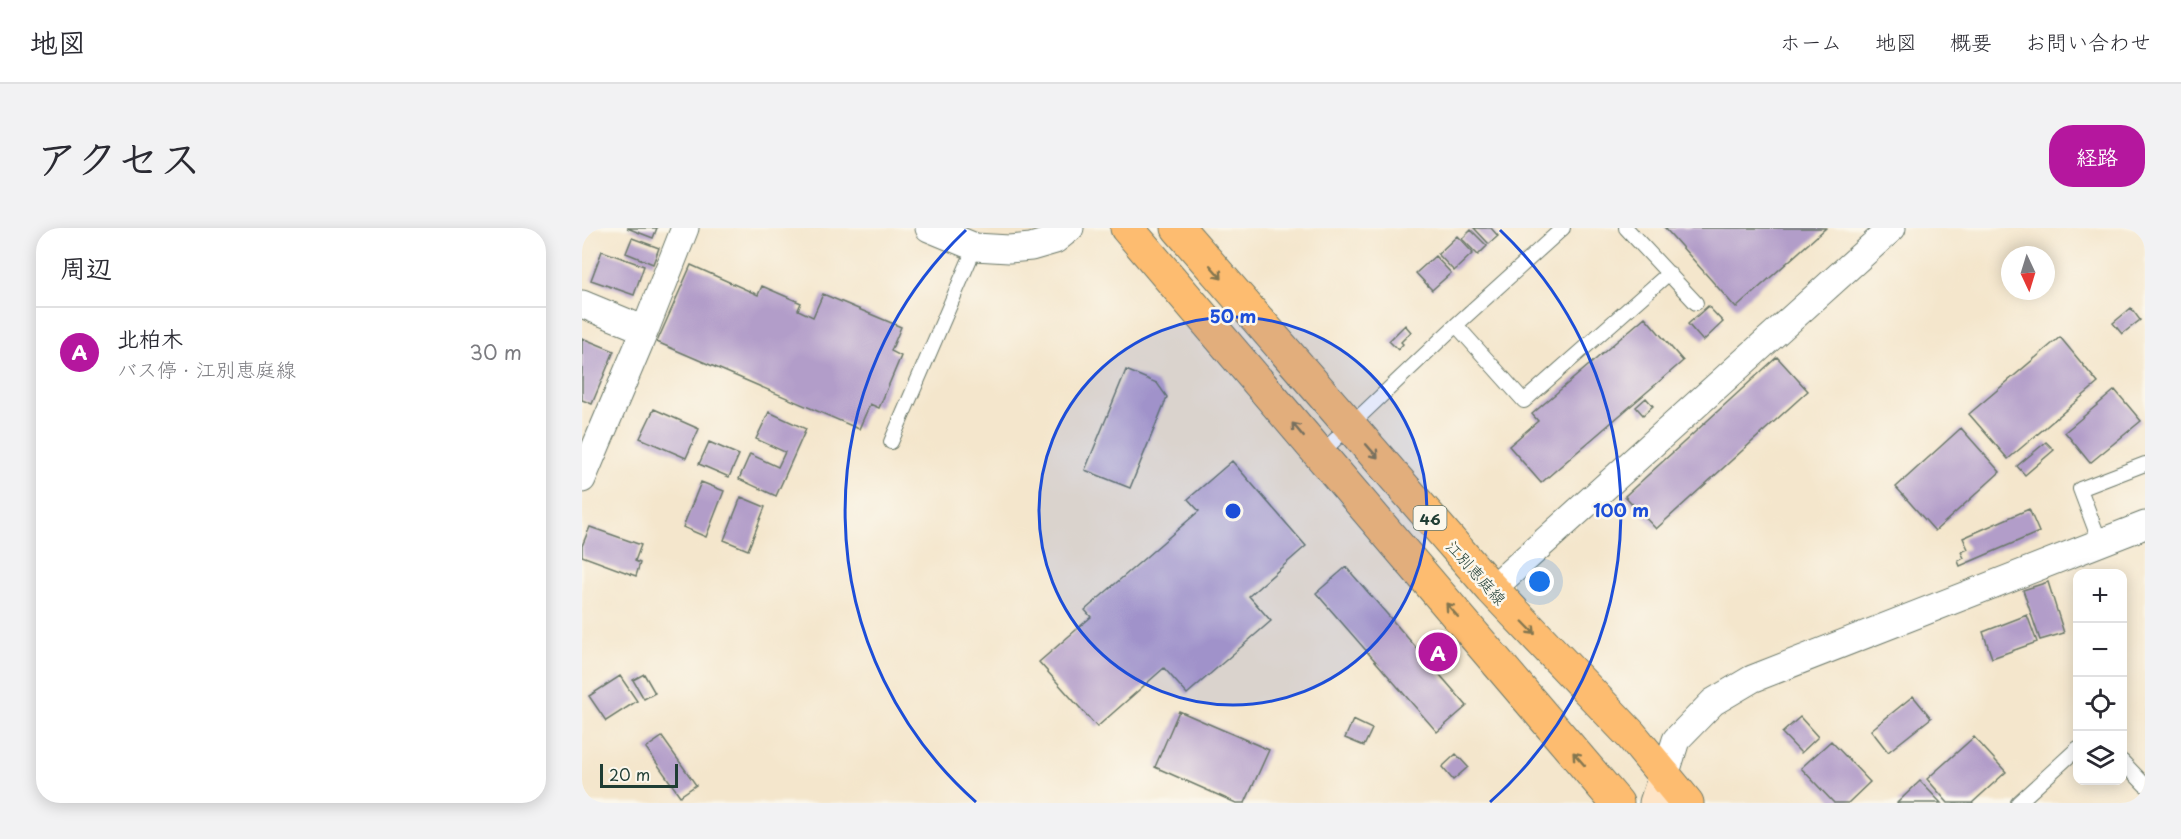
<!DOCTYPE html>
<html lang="ja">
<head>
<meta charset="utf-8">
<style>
  body { margin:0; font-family:"Playpen Sans","Klee One",sans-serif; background:#f2f2f3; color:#2b2b33 }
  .controls { position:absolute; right:18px; bottom:18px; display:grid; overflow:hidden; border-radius:12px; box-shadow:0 3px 15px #0003 }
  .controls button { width:54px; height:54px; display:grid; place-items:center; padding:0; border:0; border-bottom:2px solid #e1e1e2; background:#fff; color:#2b2b33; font:30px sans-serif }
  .compass { position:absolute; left:1419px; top:18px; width:54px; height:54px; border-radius:50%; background:#fff; box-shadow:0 3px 15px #0003; rotate:176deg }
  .scale { position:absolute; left:18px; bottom:15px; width:78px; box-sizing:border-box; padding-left:6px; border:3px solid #1f3d34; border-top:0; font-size:16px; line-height:21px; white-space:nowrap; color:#1f3d34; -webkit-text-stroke:4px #fbf7ec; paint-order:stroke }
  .you { position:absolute; left:958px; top:354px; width:21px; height:21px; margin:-15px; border:4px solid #fff; border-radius:50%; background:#1a73e8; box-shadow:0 0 0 9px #1a73e833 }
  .badge { display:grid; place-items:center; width:39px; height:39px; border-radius:50%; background:#b5179e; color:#fff; font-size:20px; font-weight:700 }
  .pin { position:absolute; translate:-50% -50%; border:3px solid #fff; box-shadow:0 2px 6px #0006 }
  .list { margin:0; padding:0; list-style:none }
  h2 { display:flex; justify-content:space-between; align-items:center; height:78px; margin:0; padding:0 24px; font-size:26px }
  h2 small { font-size:20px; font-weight:400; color:#7c7c81 }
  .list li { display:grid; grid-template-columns:39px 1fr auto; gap:18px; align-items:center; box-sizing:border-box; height:90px; padding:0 24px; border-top:2px solid #e1e1e2 }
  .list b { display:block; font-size:22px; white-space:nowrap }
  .list p { margin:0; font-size:20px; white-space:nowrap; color:#7c7c81 }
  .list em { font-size:20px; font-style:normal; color:#7c7c81 }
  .icon { flex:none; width:33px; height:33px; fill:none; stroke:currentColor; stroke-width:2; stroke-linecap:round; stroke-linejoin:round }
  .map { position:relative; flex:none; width:1563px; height:575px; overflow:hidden; border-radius:24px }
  header { display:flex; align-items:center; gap:36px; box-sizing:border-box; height:84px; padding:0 30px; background:#fff; border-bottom:2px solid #e1e1e2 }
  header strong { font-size:28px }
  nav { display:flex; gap:33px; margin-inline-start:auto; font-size:21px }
  .intro { display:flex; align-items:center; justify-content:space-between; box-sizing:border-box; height:144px; padding:0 36px }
  h1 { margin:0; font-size:42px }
  .button { padding:15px 27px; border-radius:24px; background:#b5179e; color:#fff; font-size:21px; font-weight:700 }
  main { display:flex; gap:36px; padding:0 36px }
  aside { flex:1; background:#fff; border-radius:24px; box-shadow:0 3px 15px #0003 }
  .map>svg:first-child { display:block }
  .building { fill:#b29dc9 }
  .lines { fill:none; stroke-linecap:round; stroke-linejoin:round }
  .lane-casing { stroke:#6a7869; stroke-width:16 }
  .street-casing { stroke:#6a7869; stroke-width:29 }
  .secondary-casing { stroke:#6a7869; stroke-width:35 }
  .primary-casing { stroke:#6a7869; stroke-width:35 }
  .lane { stroke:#fff; stroke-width:14 }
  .street { stroke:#fff; stroke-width:27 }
  .secondary { stroke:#fee4c6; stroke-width:33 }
  .primary { stroke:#fdbc70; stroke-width:33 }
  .oneway { stroke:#83764f }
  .ring { fill:none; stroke:#1d4ed8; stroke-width:3 }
  .labels { text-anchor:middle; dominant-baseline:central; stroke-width:5; stroke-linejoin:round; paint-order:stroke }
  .shield { fill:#fbf7ec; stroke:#61756b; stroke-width:1.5 }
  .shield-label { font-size:15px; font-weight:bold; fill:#1f3d34 }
  .street-label { font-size:16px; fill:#1f3d34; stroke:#fbf7ec }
  .centre { fill:#1d4ed8; stroke:#fbf7ec; stroke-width:3 }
  .ring-label { font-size:18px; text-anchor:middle; font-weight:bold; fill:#1d4ed8; stroke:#fbf7ec; stroke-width:5; stroke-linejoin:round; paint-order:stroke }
</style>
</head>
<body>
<header>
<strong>地図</strong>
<nav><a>ホーム</a><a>地図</a><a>概要</a><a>お問い合わせ</a></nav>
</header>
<div class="intro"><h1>アクセス</h1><a class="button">経路</a></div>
<main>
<aside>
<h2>周辺<small></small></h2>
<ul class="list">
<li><span class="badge">A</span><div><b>北柏木</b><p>バス停 · 江別恵庭線</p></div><em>30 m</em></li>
</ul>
</aside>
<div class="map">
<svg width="1563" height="575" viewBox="0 0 1563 575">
  <rect width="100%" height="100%" fill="#fbf7ec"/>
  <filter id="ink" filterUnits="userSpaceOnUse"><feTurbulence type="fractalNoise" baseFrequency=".0167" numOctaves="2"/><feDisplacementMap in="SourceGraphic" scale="12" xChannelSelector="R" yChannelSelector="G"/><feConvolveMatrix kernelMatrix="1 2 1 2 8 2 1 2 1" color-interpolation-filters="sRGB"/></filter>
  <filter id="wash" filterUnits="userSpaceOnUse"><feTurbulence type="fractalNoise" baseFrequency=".008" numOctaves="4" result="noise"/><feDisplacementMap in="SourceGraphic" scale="24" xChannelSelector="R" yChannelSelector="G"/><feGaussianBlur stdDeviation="1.35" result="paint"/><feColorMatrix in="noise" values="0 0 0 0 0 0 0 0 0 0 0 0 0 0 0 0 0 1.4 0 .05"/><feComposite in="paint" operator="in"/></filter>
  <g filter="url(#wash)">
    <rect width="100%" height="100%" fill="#f4e6cc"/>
    <g id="blocks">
      <!-- building -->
      <path class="building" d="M 45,0 L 75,0 L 71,10 Z
        M 892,0 L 909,0 L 916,8 L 907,16 Z
        M 1083,0 L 1244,0 L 1154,80 Z
        M 889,2 L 905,18 L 896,27 L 880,11 Z
        M 875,8 L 891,25 L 872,43 L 856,26 Z
        M 50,10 L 77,20 L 71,36 L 44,25 Z
        M 20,23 L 62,38 L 52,67 L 9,52 Z
        M 853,28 L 869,45 L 850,62 L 834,45 Z
        M 109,37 L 176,67 L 180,58 L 219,75 L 216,82 L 231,89 L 241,66 L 319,99 L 309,123 L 319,128 L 297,180 L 288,176 L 277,201 L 75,114 Z
        M 1126,78 L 1141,94 L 1121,113 L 1106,96 Z
        M 1549,80 L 1558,92 L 1540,106 L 1531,95 Z
        M 1063,89 L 1101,133 L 959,255 L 927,218 L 956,193 L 950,186 Z
        M 823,97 L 829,104 L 819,114 L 821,116 L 816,122 L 807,113 Z
        M 1478,109 L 1516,155 L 1426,231 L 1387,186 Z
        M 0,110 L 32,123 L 10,176 L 0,172 Z
        M 1195,129 L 1226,163 L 1074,301 L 1043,268 Z
        M 544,142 L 575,155 L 585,169 L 548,260 L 503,242 Z
        M 1533,162 L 1559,193 L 1508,235 L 1483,204 Z
        M 1064,170 L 1071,178 L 1061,187 L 1054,179 Z
        M 72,181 L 117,201 L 104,230 L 58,210 Z
        M 187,184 L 224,201 L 194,268 L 157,251 L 168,226 L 196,239 L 203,224 L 174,211 Z
        M 1379,200 L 1418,244 L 1353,303 L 1314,259 Z
        M 127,214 L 157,227 L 147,249 L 117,236 Z
        M 1464,214 L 1472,222 L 1443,247 L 1435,238 Z
        M 650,233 L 724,318 L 667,368 L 689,393 L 605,466 L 582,440 L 515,499 L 457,434 L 509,389 L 503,382 L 617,283 L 606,271 Z
        M 119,254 L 142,263 L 124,309 L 101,299 Z
        M 159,269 L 183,279 L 166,322 L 142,312 Z
        M 1447,281 L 1457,304 L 1378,338 L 1376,333 L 1382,330 L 1379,324 L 1386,321 L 1381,310 Z
        M 8,299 L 59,317 L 53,333 L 58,335 L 54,348 L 0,328 L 0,318 Z
        M 764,339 L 885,478 L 855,504 L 734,365 Z
        M 1466,354 L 1482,405 L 1458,412 L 1441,362 Z
        M 1445,387 L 1455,414 L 1410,430 L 1401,404 Z
        M 62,446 L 73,465 L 62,471 L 51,452 Z
        M 38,448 L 55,473 L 24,493 L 7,468 Z
        M 1331,468 L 1349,490 L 1306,524 L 1289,502 Z
        M 597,483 L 687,522 L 663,575 L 654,575 L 573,539 Z
        M 1218,489 L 1236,509 L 1219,525 L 1200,505 Z
        M 771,492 L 790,501 L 782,518 L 763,510 Z
        M 80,509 L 114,557 L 98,568 L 64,520 Z
        M 1392,509 L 1424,544 L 1390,575 L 1366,575 L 1345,551 Z
        M 1249,513 L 1288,554 L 1266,575 L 1252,575 L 1219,540 Z
        M 874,526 L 886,539 L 871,552 L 860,539 Z
        M 1338,553 L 1359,575 L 1315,575 Z"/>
    </g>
  </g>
  <g filter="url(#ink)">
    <use href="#blocks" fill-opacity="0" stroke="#6a7869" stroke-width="1.5"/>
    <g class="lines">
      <!-- lane casing -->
      <g class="lane-casing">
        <path id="lane" d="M 1044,0 L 1114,75
          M 874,97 L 942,173 L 1087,45
          M 309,214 L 393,19
          M 737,227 L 874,97 L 981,0
          M 1518,314 L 1498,261 L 1563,236
          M 1540,533 L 1563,557
          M 1436,575 L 1496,520"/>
      </g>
      <!-- street casing -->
      <g class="street-casing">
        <path id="street" d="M 347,0 L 393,19 L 427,21 L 449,19 L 473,12 L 488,0
          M 0,76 L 63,102
          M 0,251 L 63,102 L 103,0
          M 910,361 L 1310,0
          M 1083,548 L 1094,512 L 1131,474 L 1170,451 L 1563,297"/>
      </g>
      <!-- secondary casing -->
      <g class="secondary-casing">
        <path id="secondary" d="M 1074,575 L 1083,548"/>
      </g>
      <!-- primary casing -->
      <g class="primary-casing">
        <path id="primary" d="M 545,0 L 1035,575
          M 596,0 L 910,361 L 1049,507 L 1105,575"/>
      </g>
      <!-- lane -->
      <use href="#lane" class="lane"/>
      <!-- street -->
      <use href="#street" class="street"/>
      <!-- secondary -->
      <use href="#secondary" class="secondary"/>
      <!-- primary -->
      <use href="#primary" class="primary"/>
    </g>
    <!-- one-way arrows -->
    <defs><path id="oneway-shaft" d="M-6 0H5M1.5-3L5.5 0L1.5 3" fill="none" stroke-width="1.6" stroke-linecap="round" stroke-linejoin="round" transform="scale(1.5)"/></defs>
    <g class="oneway">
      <use href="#oneway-shaft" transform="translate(634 44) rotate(49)"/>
      <use href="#oneway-shaft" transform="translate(716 202) rotate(-130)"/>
      <use href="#oneway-shaft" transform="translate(790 223) rotate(49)"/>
      <use href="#oneway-shaft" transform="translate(870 382) rotate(-131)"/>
      <use href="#oneway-shaft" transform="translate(947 400) rotate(46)"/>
      <use href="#oneway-shaft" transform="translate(997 531) rotate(-131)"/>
    </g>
  </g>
  <!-- distance rings -->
  <circle cx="651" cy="283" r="194" fill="#1d4ed8" fill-opacity=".12"/>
  <g class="ring">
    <circle cx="651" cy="283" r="194"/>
    <path d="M394 574A388 388 0 0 1 384 2M918 2A388 388 0 0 1 908 574"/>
  </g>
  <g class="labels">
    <!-- shield labels -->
    <rect class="shield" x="831.5" y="278" width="33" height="24" rx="4.5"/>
    <g class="shield-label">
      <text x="848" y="290">46</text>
    </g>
    <!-- street labels -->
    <g class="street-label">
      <text transform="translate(895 344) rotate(48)">江別恵庭線</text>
    </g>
  </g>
  <circle cx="651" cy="283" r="9" class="centre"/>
  <g class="ring-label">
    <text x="651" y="95">50 m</text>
    <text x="1039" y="289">100 m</text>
  </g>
</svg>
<div class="controls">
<button>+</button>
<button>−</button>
<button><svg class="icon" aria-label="locate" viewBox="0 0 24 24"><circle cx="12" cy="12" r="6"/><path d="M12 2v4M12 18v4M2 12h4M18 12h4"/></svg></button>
<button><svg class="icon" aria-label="layers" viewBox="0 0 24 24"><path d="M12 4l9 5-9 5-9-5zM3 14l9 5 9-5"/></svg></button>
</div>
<svg class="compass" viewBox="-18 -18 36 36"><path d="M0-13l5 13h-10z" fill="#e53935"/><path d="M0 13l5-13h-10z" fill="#7c7c81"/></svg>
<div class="scale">20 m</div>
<div class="you"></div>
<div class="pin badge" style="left:856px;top:424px">A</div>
</div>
</main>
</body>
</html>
